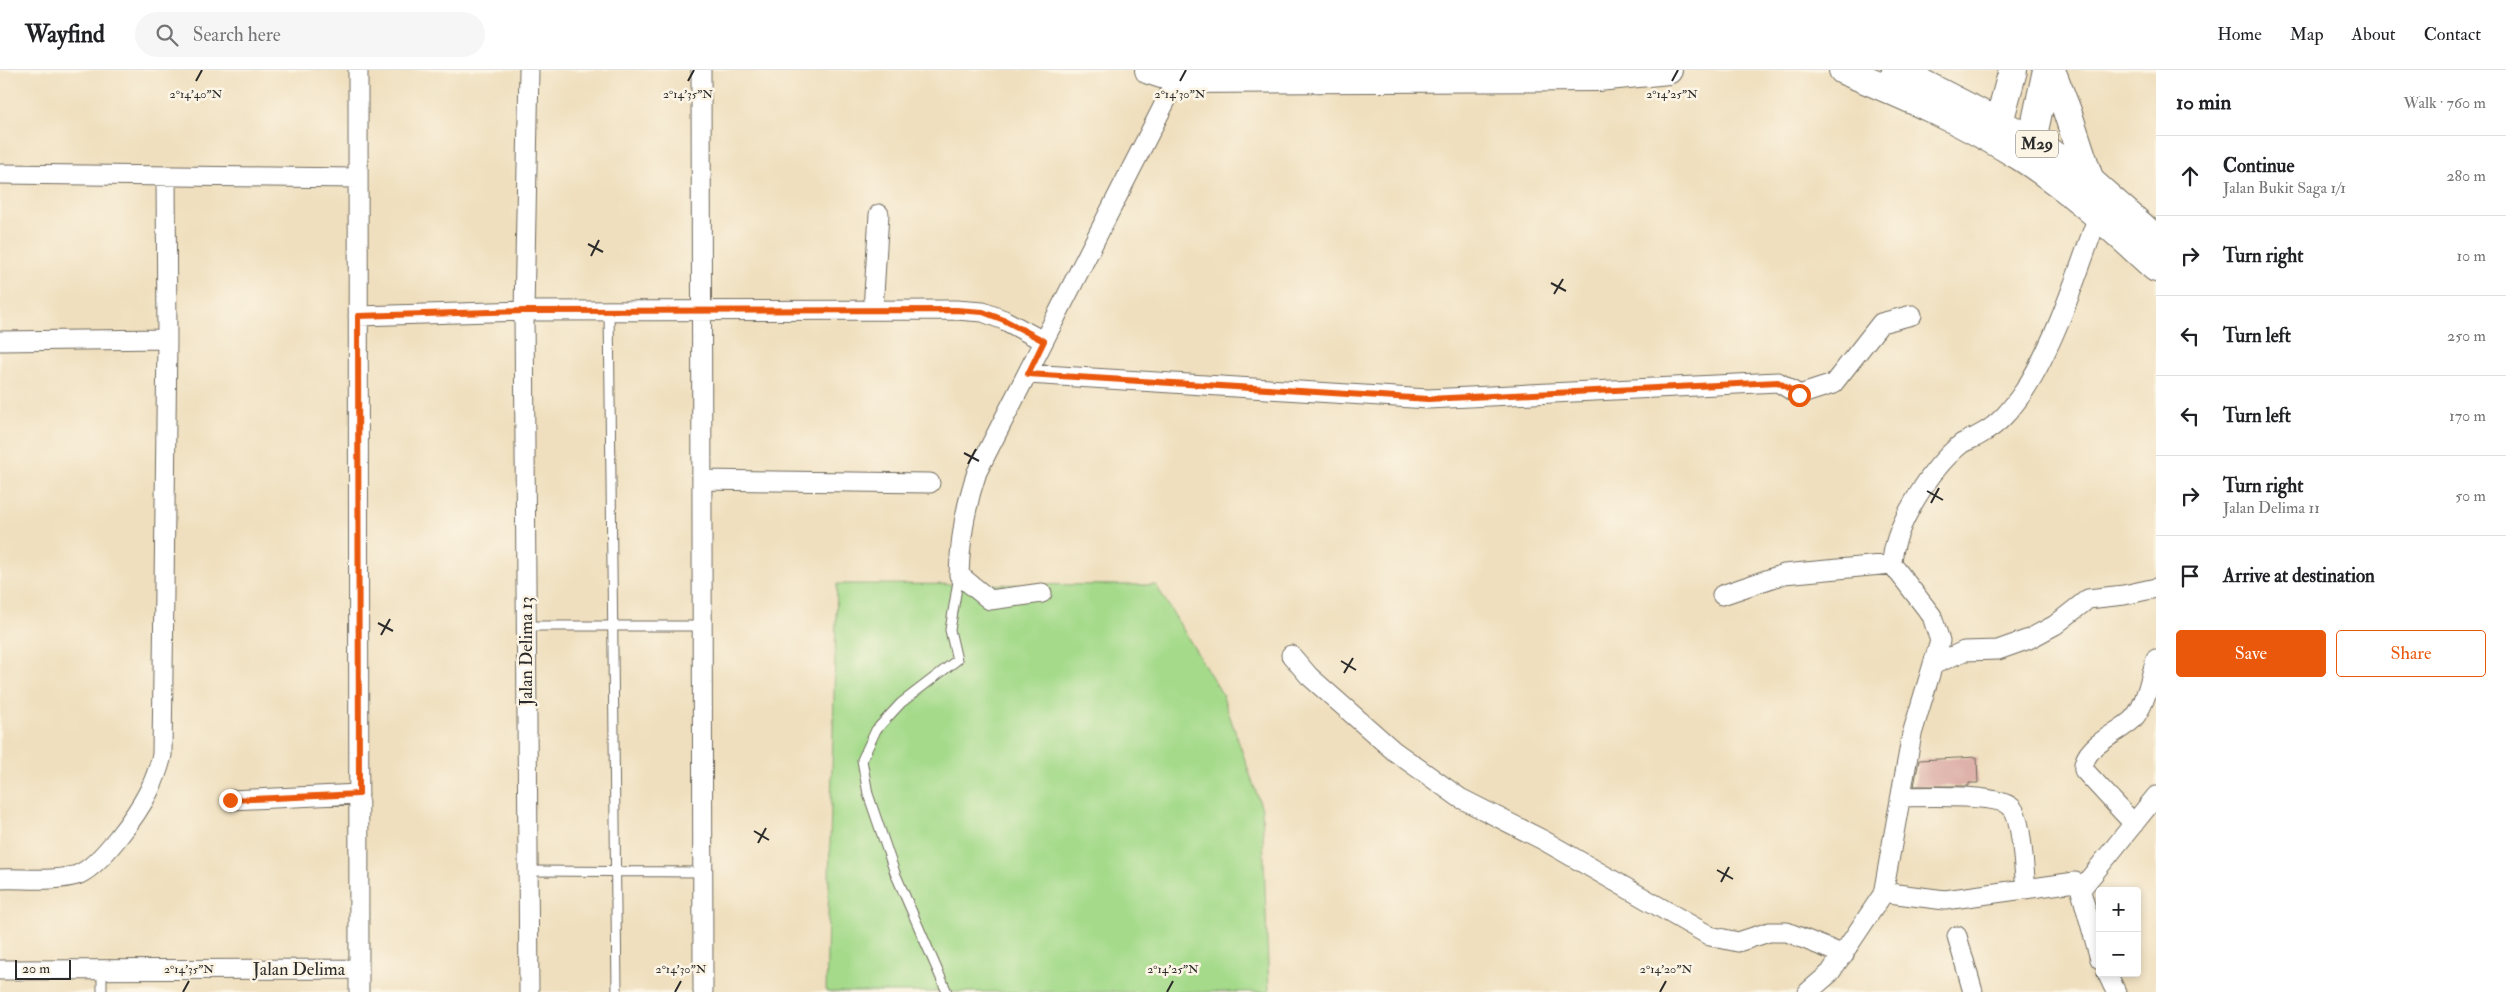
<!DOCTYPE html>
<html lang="en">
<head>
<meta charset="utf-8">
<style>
  body { margin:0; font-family:"IM FELL Double Pica",serif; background:#f6f6f6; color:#202124 }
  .controls { position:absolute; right:15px; bottom:15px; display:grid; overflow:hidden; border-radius:5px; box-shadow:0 2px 8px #0003 }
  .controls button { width:45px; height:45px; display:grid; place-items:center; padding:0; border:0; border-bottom:1px solid #e0e0e0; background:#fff; color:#202124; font:25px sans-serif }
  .scale { position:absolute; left:15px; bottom:12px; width:56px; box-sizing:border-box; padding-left:5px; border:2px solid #2b2b2b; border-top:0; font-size:14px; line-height:18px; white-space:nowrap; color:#2b2b2b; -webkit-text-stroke:4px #fcf5e5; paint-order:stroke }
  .stop { position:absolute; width:15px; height:15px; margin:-11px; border:4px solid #ea580c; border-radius:50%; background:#fff }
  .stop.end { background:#ea580c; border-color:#fff; box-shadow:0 1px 5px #0008 }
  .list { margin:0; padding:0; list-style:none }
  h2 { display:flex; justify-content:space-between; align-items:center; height:65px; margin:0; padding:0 20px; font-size:21px }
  h2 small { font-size:16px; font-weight:400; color:#757577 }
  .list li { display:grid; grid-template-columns:32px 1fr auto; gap:15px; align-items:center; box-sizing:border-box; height:80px; padding:0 20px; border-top:1px solid #e0e0e0 }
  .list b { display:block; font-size:19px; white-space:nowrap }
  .list p { margin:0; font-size:16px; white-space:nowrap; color:#757577 }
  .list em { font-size:16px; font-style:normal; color:#757577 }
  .actions { display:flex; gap:10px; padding:15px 20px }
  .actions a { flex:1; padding:11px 0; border:1px solid #ea580c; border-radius:5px; text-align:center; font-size:18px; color:#ea580c }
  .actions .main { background:#ea580c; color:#fff }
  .icon { flex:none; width:28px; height:28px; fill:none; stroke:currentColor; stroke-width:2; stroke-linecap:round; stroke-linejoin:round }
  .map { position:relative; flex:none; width:2156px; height:922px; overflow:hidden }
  header { display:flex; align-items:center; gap:30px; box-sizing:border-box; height:70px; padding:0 25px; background:#fff; border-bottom:1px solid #e0e0e0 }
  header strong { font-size:24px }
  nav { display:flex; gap:28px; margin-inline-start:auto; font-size:18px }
  .search { width:350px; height:45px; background:#f6f6f6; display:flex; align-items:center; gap:12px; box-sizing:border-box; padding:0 18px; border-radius:28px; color:#757577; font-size:19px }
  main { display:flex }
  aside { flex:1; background:#fff }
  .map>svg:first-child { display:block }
  .green { fill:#a4da8a; stroke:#68825a }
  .building { fill:#d8a49e }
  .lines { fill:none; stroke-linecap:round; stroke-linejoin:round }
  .lane-casing { stroke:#706a5e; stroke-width:11 }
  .street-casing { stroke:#706a5e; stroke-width:21 }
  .primary-casing { stroke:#706a5e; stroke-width:30 }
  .lane { stroke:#fff; stroke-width:9 }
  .street { stroke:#fff; stroke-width:19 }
  .primary { stroke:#fff; stroke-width:28 }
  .route { stroke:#ea580c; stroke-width:6 }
  .ticks { fill:none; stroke:#2b2b2b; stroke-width:2 }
  .labels { text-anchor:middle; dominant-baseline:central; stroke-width:5; stroke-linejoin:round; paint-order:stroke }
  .shield { fill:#fcf5e5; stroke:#6a6863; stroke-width:1 }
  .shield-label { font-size:16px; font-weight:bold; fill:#2b2b2b }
  .street-label { font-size:18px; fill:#2b2b2b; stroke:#fcf5e5 }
  .ticks-label { font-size:12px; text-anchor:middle; fill:#2b2b2b; stroke:#fcf5e5; stroke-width:5; stroke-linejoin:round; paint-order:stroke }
</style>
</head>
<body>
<header>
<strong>Wayfind</strong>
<div class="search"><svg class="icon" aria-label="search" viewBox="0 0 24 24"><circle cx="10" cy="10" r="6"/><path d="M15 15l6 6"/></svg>Search here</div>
<nav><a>Home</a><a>Map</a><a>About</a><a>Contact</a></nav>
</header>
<main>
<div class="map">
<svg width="2156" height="922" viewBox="0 0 2156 922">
  <rect width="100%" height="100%" fill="#fcf5e5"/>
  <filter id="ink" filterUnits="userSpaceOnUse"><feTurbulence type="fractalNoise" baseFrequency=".02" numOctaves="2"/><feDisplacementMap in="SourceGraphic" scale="10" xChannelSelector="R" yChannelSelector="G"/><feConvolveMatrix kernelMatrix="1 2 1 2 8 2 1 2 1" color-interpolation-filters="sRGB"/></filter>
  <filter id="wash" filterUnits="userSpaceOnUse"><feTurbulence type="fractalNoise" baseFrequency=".0096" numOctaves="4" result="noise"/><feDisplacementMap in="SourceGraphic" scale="20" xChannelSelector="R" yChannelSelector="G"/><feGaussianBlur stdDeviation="1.12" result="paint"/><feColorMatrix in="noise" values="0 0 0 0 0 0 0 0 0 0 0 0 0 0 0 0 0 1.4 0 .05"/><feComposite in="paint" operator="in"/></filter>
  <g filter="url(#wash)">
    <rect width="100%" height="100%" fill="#efdfbe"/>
    <!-- green -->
    <path class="green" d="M 837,514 L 1156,515 L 1222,624 L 1262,739 L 1269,922 L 826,922 Z"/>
    <g id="blocks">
      <!-- building -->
      <path class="building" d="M 1977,687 L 1978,713 L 1969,713 L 1969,716 L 1914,716 L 1919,690 Z"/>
    </g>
  </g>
  <g filter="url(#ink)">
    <use href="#blocks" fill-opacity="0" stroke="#706a5e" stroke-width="1"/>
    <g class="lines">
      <!-- lane casing -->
      <g class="lane-casing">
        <path id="lane" d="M 609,241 L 617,922
          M 526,556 L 702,556
          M 528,801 L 702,802
          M 102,900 L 102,922
          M 947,922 L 895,803 L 868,724 L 862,690 L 876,660 L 901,633 L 957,590 L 950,560 L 959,505"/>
      </g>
      <!-- street casing -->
      <g class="street-casing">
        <path id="street" d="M 358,0 L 359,922
          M 701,0 L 703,922
          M 0,104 L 358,108
          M 873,240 L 879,144
          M 358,246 L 524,241 L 956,240 L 983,242 L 1004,250 L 1043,271
          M 0,271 L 167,269
          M 1028,304 L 1428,329 L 1778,312 L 1799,325 L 1833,314 L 1881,253 L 1912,245
          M 702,410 L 930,413
          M 1042,523 L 990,530 L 959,505 C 960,468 965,437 977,402 L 1177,9
          M 1722,525 L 1784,504 L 1892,494
          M 1291,585 L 1309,606 L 1394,681 L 1460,728 L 1543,770 L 1710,866 L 1738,872 L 1769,862 L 1787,862 L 1844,885
          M 1935,594 L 1964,581 L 1998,580 L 2029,569 L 2055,555 L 2088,529 L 2124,525 L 2156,518
          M 1901,727 C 1922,727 2002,723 2013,739 C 2022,751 2024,802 2026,819
          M 231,730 L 359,724
          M 2134,754 L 2084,700 C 2081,677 2117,664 2132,650 C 2146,636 2150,608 2156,589
          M 0,809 C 24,808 54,812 77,805 C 100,797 138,743 149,721 C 155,709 159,698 162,685 L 167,269 L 166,106
          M 2082,818 L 2156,726
          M 1883,824 L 1912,664 L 1940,571 L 1932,546 L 1892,494 C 1893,456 1932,397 1961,374 C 1967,370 1975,368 1981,364 C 2000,354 2012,338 2024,321 C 2056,272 2078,201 2098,146
          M 1957,866 L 1973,922
          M 0,900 L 359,899
          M 2107,903 L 2116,922
          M 529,922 L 524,241 L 529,0
          M 1808,922 L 1830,903 L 1883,824 L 1889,823 L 1945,830 L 2075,812 L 2079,814 L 2100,889"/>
      </g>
      <!-- primary casing -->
      <g class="primary-casing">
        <path id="primary" d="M 1149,0 L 1177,9 L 1598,7 L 1668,0
          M 1843,0 C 1904,25 1965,52 2021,87 C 2070,118 2113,159 2156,198
          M 1896,0 L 2032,70 L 2090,111 L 2156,169
          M 2051,0 L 2067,41 L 2090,111
          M 1991,68 L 1999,52 L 2013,0
          M 2024,84 L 2032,70 L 2047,0"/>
      </g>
      <!-- lane -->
      <use href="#lane" class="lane"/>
      <!-- street -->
      <use href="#street" class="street"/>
      <!-- primary -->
      <use href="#primary" class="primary"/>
    </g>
  </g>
  <g class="lines" filter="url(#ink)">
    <!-- route -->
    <path class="route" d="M 230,730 L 359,724 L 358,246 L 524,241 L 956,240 L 983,242 L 1004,250 L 1044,271 L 1028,304 L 1428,329 L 1778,312 L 1799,325"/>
  </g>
  <!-- ticks -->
  <path class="ticks" d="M 196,11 L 202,0M 688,11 L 694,0M 1180,11 L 1186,0M 1672,11 L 1678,0M 588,174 L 603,182M 591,186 L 599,170M 1551,213 L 1566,221M 1554,224 L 1563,209M 964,383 L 979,391M 968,394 L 976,379M 1927,421 L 1943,430M 1931,433 L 1939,418M 378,553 L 393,561M 381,565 L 390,549M 1341,591 L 1356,600M 1344,603 L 1353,588M 754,761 L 769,770M 758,773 L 766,758M 1717,800 L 1733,809M 1721,812 L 1729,797M 183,922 L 189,911M 675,922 L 681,911M 1167,922 L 1173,911M 1660,922 L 1666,911"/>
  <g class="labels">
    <!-- shield labels -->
    <rect class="shield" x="2016" y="60.5" width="42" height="27" rx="4"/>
    <g class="shield-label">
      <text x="2037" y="74">M29</text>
    </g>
    <!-- street labels -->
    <g class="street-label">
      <text transform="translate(526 581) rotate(-90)">Jalan Delima 13</text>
      <text x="299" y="899">Jalan Delima</text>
    </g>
  </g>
  <g class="ticks-label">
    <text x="196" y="28">2°14'40"N</text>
    <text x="688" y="28">2°14'35"N</text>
    <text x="1180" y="28">2°14'30"N</text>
    <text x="1672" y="28">2°14'25"N</text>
    <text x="189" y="903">2°14'35"N</text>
    <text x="681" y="903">2°14'30"N</text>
    <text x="1173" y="903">2°14'25"N</text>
    <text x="1666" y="903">2°14'20"N</text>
  </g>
</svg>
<div class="controls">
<button>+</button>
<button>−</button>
</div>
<div class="scale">20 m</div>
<div class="stop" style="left:1799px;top:325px"></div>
<div class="stop end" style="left:230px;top:730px"></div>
</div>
<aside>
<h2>10 min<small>Walk · 760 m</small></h2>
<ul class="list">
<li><svg class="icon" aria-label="ahead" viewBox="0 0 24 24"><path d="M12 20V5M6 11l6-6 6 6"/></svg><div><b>Continue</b><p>Jalan Bukit Saga 1/1</p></div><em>280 m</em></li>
<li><svg class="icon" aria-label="right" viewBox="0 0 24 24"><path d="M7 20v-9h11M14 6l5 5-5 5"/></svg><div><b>Turn right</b></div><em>10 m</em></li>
<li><svg class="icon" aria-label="left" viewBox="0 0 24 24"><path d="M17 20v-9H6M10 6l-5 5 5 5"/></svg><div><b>Turn left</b></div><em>250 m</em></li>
<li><svg class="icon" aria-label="left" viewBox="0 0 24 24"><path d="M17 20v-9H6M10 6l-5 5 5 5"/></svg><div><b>Turn left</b></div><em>170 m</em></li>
<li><svg class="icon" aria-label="right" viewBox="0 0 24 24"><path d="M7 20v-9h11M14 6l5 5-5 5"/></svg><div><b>Turn right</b><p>Jalan Delima 11</p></div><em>50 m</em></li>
<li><svg class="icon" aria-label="arrive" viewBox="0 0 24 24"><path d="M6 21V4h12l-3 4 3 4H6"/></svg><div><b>Arrive at destination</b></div></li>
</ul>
<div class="actions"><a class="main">Save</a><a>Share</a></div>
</aside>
</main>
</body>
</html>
